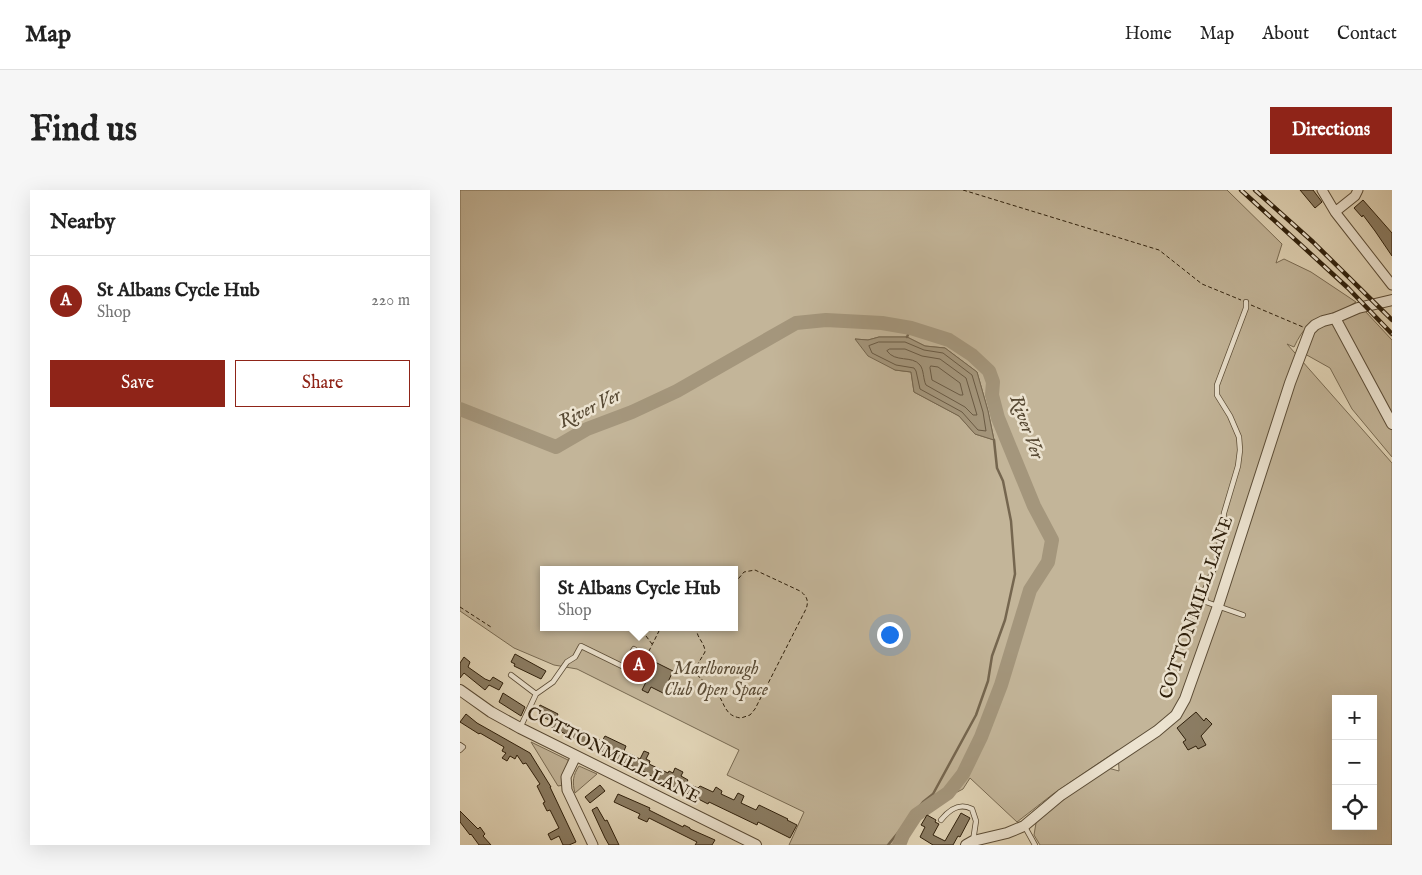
<!DOCTYPE html>
<html lang="en">
<head>
<meta charset="utf-8">
<style>
  body { margin:0; font-family:"IM FELL English",serif; background:#f6f6f6; color:#222 }
  .controls { position:absolute; right:15px; bottom:15px; display:grid; overflow:hidden; border-radius:0px; box-shadow:0 5px 20px #0002 }
  .controls button { width:45px; height:45px; display:grid; place-items:center; padding:0; border:0; border-bottom:1px solid #e0e0e0; background:#fff; color:#222; font:25px sans-serif }
  .you { position:absolute; left:429px; top:444px; width:18px; height:18px; margin:-12px; border:4px solid #fff; border-radius:50%; background:#1a73e8; box-shadow:0 0 0 8px #1a73e833 }
  .badge { display:grid; place-items:center; width:32px; height:32px; border-radius:50%; background:#8f2418; color:#fff; font-size:16px; font-weight:700 }
  .pin { position:absolute; translate:-50% -50%; border:2px solid #fff; box-shadow:0 1px 5px #0006 }
  .popup { position:absolute; left:80px; top:376px; width:198px; height:65px; box-sizing:border-box; display:grid; place-content:center; border-radius:0px; background:#fff; filter:drop-shadow(0 1px 4px #0005); font-size:16px; white-space:nowrap; color:#767676 }
  .popup b { font-size:19px; color:#222 }
  .popup::after { content:''; position:absolute; left:50%; top:100%; margin-left:-10px; border:10px solid transparent; border-top-color:#fff }
  .list { margin:0; padding:0; list-style:none }
  h2 { display:flex; justify-content:space-between; align-items:center; height:65px; margin:0; padding:0 20px; font-size:21px }
  h2 small { font-size:16px; font-weight:400; color:#767676 }
  .list li { display:grid; grid-template-columns:32px 1fr auto; gap:15px; align-items:center; box-sizing:border-box; height:90px; padding:0 20px; border-top:1px solid #e0e0e0 }
  .list b { display:block; font-size:19px; white-space:nowrap }
  .list p { margin:0; font-size:16px; white-space:nowrap; color:#767676 }
  .list em { font-size:16px; font-style:normal; color:#767676 }
  .actions { display:flex; gap:10px; padding:15px 20px }
  .actions a { flex:1; padding:11px 0; border:1px solid #8f2418; border-radius:0px; text-align:center; font-size:18px; color:#8f2418 }
  .actions .main { background:#8f2418; color:#fff }
  .icon { flex:none; width:28px; height:28px; fill:none; stroke:currentColor; stroke-width:2; stroke-linecap:round; stroke-linejoin:round }
  .map { position:relative; flex:none; width:932px; height:655px; overflow:hidden; border-radius:0px }
  header { display:flex; align-items:center; gap:30px; box-sizing:border-box; height:70px; padding:0 25px; background:#fff; border-bottom:1px solid #e0e0e0 }
  header strong { font-size:24px }
  nav { display:flex; gap:28px; margin-inline-start:auto; font-size:18px }
  .intro { display:flex; align-items:center; justify-content:space-between; box-sizing:border-box; height:120px; padding:0 30px }
  h1 { margin:0; font-size:35px }
  .button { padding:12px 22px; border-radius:0px; background:#8f2418; color:#fff; font-size:18px; font-weight:700 }
  main { display:flex; gap:30px; padding:0 30px }
  aside { flex:1; background:#fff; border-radius:0px; box-shadow:0 5px 20px #0002 }
  .map>svg:first-child { display:block }
  .green { fill:#c3b599; stroke:#786a52; fill-rule:evenodd }
  .water { fill:#a4967c; stroke:#75664f }
  .lines { fill:none; stroke-linecap:round; stroke-linejoin:round }
  .shore { stroke:#695a44; stroke-width:1 }
  .stream { stroke:#75664f; stroke-width:2.5 }
  .river { stroke:#a4967c; stroke-width:14 }
  .building { fill:#8b7d64; stroke:#2e1f0b }
  .service-casing { stroke:#5b4c36; stroke-width:6 }
  .minor-casing { stroke:#5b4c36; stroke-width:11 }
  .tertiary-casing { stroke:#5b4c36; stroke-width:12 }
  .path { stroke:#2e1f0b; stroke-width:1; stroke-dasharray:4 2.5; stroke-linecap:butt }
  .service { stroke:#ece3d0; stroke-width:4.5 }
  .minor { stroke:#ece3d0; stroke-width:9 }
  .tertiary { stroke:#ece3d0; stroke-width:10 }
  .rail-casing { stroke:#2e1f0b; stroke-width:4.5 }
  .rail { stroke:#ece3d0; stroke-width:2.5; stroke-dasharray:8; stroke-linecap:butt }
  .labels { text-anchor:middle; dominant-baseline:central; stroke-width:5; stroke-linejoin:round; paint-order:stroke }
  .street-label { font-size:18px; fill:#2e1f0b; stroke:#ece3d0 }
  .park-label { font-size:18px; font-style:italic; fill:#5b4c36; stroke:#ece3d0 }
  .water-label { font-size:19px; font-style:italic; fill:#574933; stroke:#ece3d0 }
</style>
</head>
<body>
<header>
<strong>Map</strong>
<nav><a>Home</a><a>Map</a><a>About</a><a>Contact</a></nav>
</header>
<div class="intro"><h1>Find us</h1><a class="button">Directions</a></div>
<main>
<aside>
<h2>Nearby<small></small></h2>
<ul class="list">
<li><span class="badge">A</span><div><b>St Albans Cycle Hub</b><p>Shop</p></div><em>220 m</em></li>
</ul>
<div class="actions"><a class="main">Save</a><a>Share</a></div>
</aside>
<div class="map">
<svg width="932" height="655" viewBox="0 0 932 655">
  <rect width="100%" height="100%" fill="#e1d4b6"/>
  <filter id="stains"><feTurbulence type="fractalNoise" baseFrequency=".004" numOctaves="4"/><feColorMatrix values="0 0 0 0 .2 0 0 0 0 .09 0 0 0 0 .02 0 0 0 .5 -.17"/></filter>
  <radialGradient id="worn" r=".72"><stop offset=".6" stop-color="#630" stop-opacity="0"/><stop offset="1" stop-color="#630" stop-opacity=".3"/></radialGradient>
  <!-- green -->
  <path class="green" d="M 0,0 L 767,0 L 822,54 L 816,73 L 824,69 L 851,82 L 896,112 C 867,131 852,119 834,157 L 827,154 L 932,273 L 932,655 L 580,655 L 574,645 L 576,633 L 596,615 L 648,578 L 659,581 L 658,560 L 593,604 L 557,632 L 510,588 L 503,599 L 476,613 L 458,627 L 441,655 L 329,655 L 344,622 L 267,585 L 279,560 L 117,479 L 94,475 L 54,458 L 0,421 ZM 419,147 L 447,147 L 465,156 L 485,158 L 517,182 L 528,221 L 534,250 L 515,244 L 499,226 L 454,202 L 451,182 L 435,180 L 395,149 L 408,150 ZM 84,380 L 274,380 L 274,437 L 84,437 ZM 876,509 L 913,509 L 913,636 L 876,636 Z
    M 905,121 L 932,150 L 932,267 L 892,219 L 870,178 L 845,164 L 854,142 L 859,138 Z
    M 71,552 L 108,570 L 109,574 L 104,595 L 98,596 Z
    M 119,576 L 137,584 L 115,603 C 112,592 113,585 119,576 Z"/>
  <!-- water -->
  <path class="water" d="M 419,147 L 447,147 L 465,156 L 485,158 L 517,182 L 528,221 L 534,250 L 515,244 L 499,226 L 454,202 L 451,182 L 435,180 L 408,166 L 395,149 L 408,150 Z"/>
  <g class="lines">
    <!-- shore -->
    <path class="shore" d="M 419,152 L 445,152 L 464,160 L 483,163 L 512,185 L 523,222 L 526,241 L 518,240 L 502,222 L 460,199 L 456,181 L 454,178 L 436,175 L 412,163 L 409,156 Z
      M 430,159 L 445,159 L 462,166 L 480,169 L 506,188 L 517,225 L 513,225 L 505,217 L 466,195 C 463,189 464,180 460,175 C 452,165 435,173 427,161 Z
      M 471,176 L 478,177 L 500,193 L 503,205 L 500,205 L 472,190 L 470,178 Z"/>
    <!-- stream -->
    <path class="stream" d="M 447,147 L 451,138
      M 428,655 L 463,612 L 473,604 L 516,525 L 528,491 L 532,466 L 545,430 L 555,384 L 551,331 L 543,291 L 537,278 L 534,250"/>
    <!-- river -->
    <path class="river" d="M 0,219 L 96,257 L 127,239 L 172,222 L 217,201 L 336,133 L 366,130 L 422,133 L 451,138 L 489,150 L 512,165 L 529,181 L 533,192 L 532,205 L 538,228 L 574,316 L 592,350 L 588,372 L 570,400 L 541,495 L 521,547 L 503,584 L 488,603 L 456,625 L 443,645 L 439,655"/>
  </g>
  <!-- building -->
  <path class="building" d="M 840,0 L 853,0 L 862,12 L 855,18 Z
    M 903,10 L 932,43 L 932,66 L 915,41 L 903,25 L 902,27 L 894,18 Z
    M 55,464 L 86,481 L 81,489 L 54,476 L 55,474 L 51,472 Z
    M 179,464 L 213,481 L 203,503 L 191,497 L 188,503 L 182,500 L 188,488 L 183,485 L 184,483 L 172,477 Z
    M 4,467 L 10,472 L 8,477 L 25,489 L 30,491 L 33,487 L 43,493 L 39,500 L 29,495 L 25,500 L 4,483 L 0,488 L 0,473 Z
    M 43,503 L 65,517 L 61,526 L 39,512 Z
    M 80,515 L 98,524 L 94,532 L 80,526 L 82,523 L 77,521 Z
    M 736,522 L 744,531 L 746,528 L 752,534 L 741,546 L 746,555 L 738,559 L 736,556 L 728,560 L 723,552 L 726,550 L 717,538 Z
    M 6,524 L 17,533 L 70,563 L 91,597 L 90,597 L 116,652 L 109,655 L 103,655 L 99,646 L 91,650 L 88,644 L 99,638 L 90,620 L 87,621 L 83,613 L 85,612 L 77,596 L 80,594 L 66,573 L 63,574 L 57,565 L 55,569 L 50,566 L 47,571 L 42,568 L 46,563 L 42,561 L 44,557 L 20,543 L 19,544 L 0,532 Z
    M 96,528 L 142,551 L 145,546 L 166,556 L 164,561 L 180,569 L 184,561 L 189,563 L 186,569 L 190,571 L 189,574 L 208,583 L 209,581 L 213,583 L 215,578 L 223,582 L 221,586 L 228,590 L 226,593 L 238,598 L 240,596 L 253,602 L 256,597 L 262,601 L 261,604 L 274,610 L 278,603 L 284,606 L 281,613 L 296,620 L 299,615 L 328,629 L 327,630 L 337,635 L 330,648 L 298,632 L 297,635 L 249,612 L 248,614 L 213,596 L 204,591 L 203,593 L 185,582 L 91,537 Z
    M 140,595 L 145,601 L 130,613 L 125,607 Z
    M 158,604 L 190,618 L 189,620 L 223,637 L 224,635 L 230,638 L 230,639 L 255,650 L 252,655 L 235,655 L 237,652 L 189,628 L 187,632 L 178,628 L 180,624 L 154,612 Z
    M 137,617 L 145,631 L 147,630 L 159,655 L 149,655 L 145,648 L 132,620 Z
    M 0,621 L 18,639 L 20,637 L 25,644 L 23,646 L 31,655 L 19,655 L 11,644 L 10,645 L 0,632 Z
    M 501,623 L 510,628 L 500,647 L 498,646 L 493,655 L 473,655 L 460,647 L 465,637 L 461,635 L 467,625 L 476,630 L 475,632 L 479,634 L 473,645 L 485,651 Z"/>
  <g class="lines">
    <!-- service casing -->
    <g class="service-casing">
      <path id="service" d="M 783,425 L 746,412 L 744,402 L 757,371 L 764,323 L 778,276 L 780,260 L 779,247 L 770,226 L 757,205 L 757,195 L 786,118 L 786,112
        M 51,485 L 76,504
        M 60,538 L 76,504 L 93,492 L 107,472 L 115,467 L 121,456 L 164,477 L 174,459
        M 0,555 L 3,557 L 0,560
        M 481,630 C 489,620 499,612 512,619 L 516,631 L 513,651
        M 565,637 L 575,655"/>
    </g>
    <!-- minor casing -->
    <g class="minor-casing">
      <path id="minor" d="M 862,0 L 875,22 L 932,95
        M 875,22 L 895,6 L 898,0
        M 116,566 L 106,587 L 107,600 L 133,655"/>
    </g>
    <!-- tertiary casing -->
    <g class="tertiary-casing">
      <path id="tertiary" d="M 875,128 L 932,234
        M 0,500 L 31,522 L 60,538 L 296,655
        M 506,655 L 513,651 L 547,643 L 564,636 L 601,605 L 697,541 L 716,525 L 725,509 L 758,416 L 830,193 L 850,140 L 855,135 L 863,131 L 875,128 L 898,118 L 932,110"/>
    </g>
    <!-- path -->
    <path class="path" d="M 503,0 L 699,60 L 742,94 L 781,110
      M 791,115 L 843,137
      M 0,417 L 31,437
      M 237,437 C 235,447 245,452 245,462 L 236,477 L 237,484 C 241,491 249,494 255,500 C 265,511 263,526 281,528 L 290,525 L 295,519 L 346,419 C 349,411 347,406 340,401 L 295,380 L 284,382 L 274,394
      M 186,446 L 192,454
      M 179,461 L 187,465 L 201,437"/>
    <!-- service -->
    <use href="#service" class="service"/>
    <!-- minor -->
    <use href="#minor" class="minor"/>
    <!-- tertiary -->
    <use href="#tertiary" class="tertiary"/>
    <!-- rail casing -->
    <g class="rail-casing">
      <path id="rail" d="M 781,0 L 888,98 L 932,144
        M 795,0 L 853,52 L 932,130"/>
    </g>
    <!-- rail -->
    <use href="#rail" class="rail"/>
  </g>
  <g class="labels">
    <!-- street labels -->
    <g class="street-label">
      <text transform="translate(737 418) rotate(-71)">COTTONMILL LANE</text>
      <text transform="translate(153 566) rotate(27)">COTTONMILL LANE</text>
    </g>
    <!-- park labels -->
    <g class="park-label">
      <text x="256" y="479">Marlborough<tspan x="256" dy="21">Club Open Space</tspan></text>
    </g>
    <!-- water labels -->
    <g class="water-label">
      <text transform="translate(130 219) rotate(-26)">River Ver</text>
      <text transform="translate(566 237) rotate(70)">River Ver</text>
    </g>
  </g>
  <rect width="100%" height="100%" filter="url(#stains)"/>
  <rect width="100%" height="100%" fill="url(#worn)"/>
</svg>
<div class="controls">
<button>+</button>
<button>−</button>
<button><svg class="icon" aria-label="locate" viewBox="0 0 24 24"><circle cx="12" cy="12" r="6"/><path d="M12 2v4M12 18v4M2 12h4M18 12h4"/></svg></button>
</div>
<div class="you"></div>
<div class="pin badge" style="left:179px;top:476px">A</div>
<div class="popup"><b>St Albans Cycle Hub</b>Shop</div>
</div>
</main>
</body>
</html>
